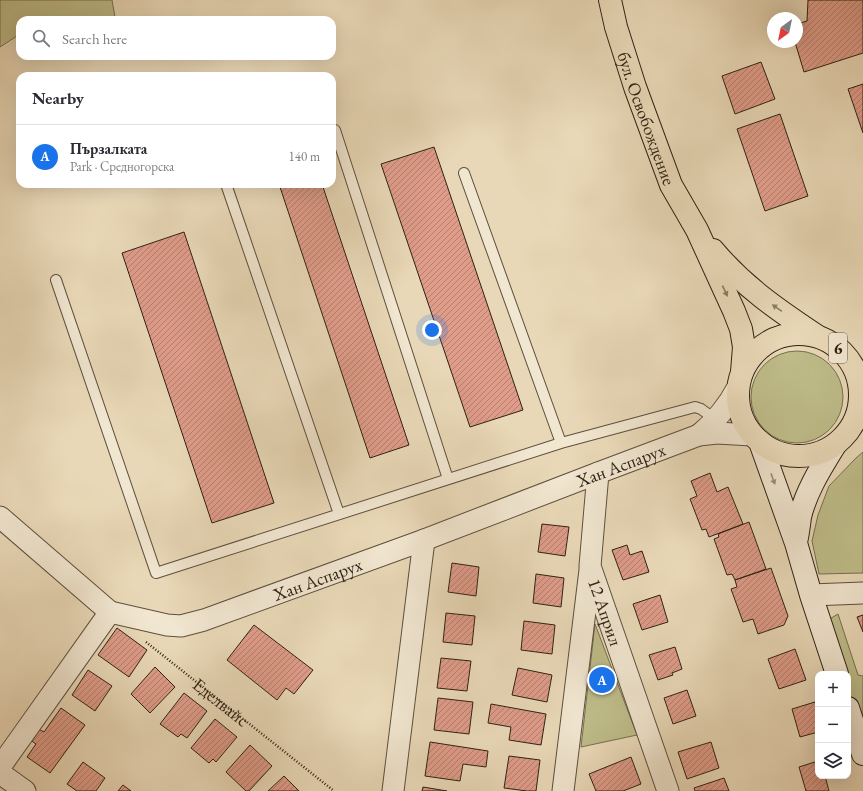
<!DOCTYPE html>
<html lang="en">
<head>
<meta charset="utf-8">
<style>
  body { margin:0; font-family:"EB Garamond",serif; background:#f7f7f7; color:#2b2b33 }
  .controls { position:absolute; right:12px; bottom:12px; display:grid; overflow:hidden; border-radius:8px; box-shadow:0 4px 16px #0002 }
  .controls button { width:36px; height:36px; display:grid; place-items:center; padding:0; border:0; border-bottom:1px solid #e1e1e2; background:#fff; color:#2b2b33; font:20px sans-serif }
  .compass { position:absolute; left:767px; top:12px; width:36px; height:36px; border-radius:50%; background:#fff; box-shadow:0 4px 16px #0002; rotate:213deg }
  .you { position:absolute; left:432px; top:330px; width:14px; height:14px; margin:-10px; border:3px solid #fff; border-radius:50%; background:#1a73e8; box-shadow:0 0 0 6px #1a73e833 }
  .badge { display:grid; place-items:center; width:26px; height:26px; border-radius:50%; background:#1a73e8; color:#fff; font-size:13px; font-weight:700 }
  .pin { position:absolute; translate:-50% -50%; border:2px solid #fff; box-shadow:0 1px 4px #0006 }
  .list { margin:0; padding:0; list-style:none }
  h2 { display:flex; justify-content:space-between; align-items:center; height:52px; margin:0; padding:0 16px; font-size:17px }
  h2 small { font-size:13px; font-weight:400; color:#7c7c81 }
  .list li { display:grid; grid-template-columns:26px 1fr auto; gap:12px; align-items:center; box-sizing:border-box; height:64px; padding:0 16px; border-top:1px solid #e1e1e2 }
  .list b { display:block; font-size:15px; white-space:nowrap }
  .list p { margin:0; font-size:13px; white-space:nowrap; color:#7c7c81 }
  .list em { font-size:13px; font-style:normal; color:#7c7c81 }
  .icon { flex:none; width:22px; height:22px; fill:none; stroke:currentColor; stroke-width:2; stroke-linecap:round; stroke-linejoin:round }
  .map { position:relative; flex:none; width:863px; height:791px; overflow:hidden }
  .search { position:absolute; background:#fff; box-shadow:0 4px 16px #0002; left:16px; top:16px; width:320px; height:44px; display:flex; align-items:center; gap:10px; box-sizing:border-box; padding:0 14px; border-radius:12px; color:#7c7c81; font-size:15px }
  .panel { position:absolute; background:#fff; box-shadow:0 4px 16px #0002; left:16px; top:72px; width:320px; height:116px; border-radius:12px }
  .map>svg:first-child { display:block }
  .green { fill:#bebc89; stroke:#766f4f }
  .building { fill:url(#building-hatch); stroke:#2e2215 }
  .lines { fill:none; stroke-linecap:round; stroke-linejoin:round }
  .service-casing { stroke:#5d503e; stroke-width:12 }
  .minor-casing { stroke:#5d503e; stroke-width:23 }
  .secondary-casing { stroke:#2e2215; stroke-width:24 }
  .primary-casing { stroke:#2e2215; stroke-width:24 }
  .path { stroke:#2e2215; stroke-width:2.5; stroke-dasharray:1 2; stroke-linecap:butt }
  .service { stroke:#f1e6d0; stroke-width:10 }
  .minor { stroke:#f1e6d0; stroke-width:21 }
  .secondary { stroke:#f1e6d0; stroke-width:22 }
  .primary { stroke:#e9d8b7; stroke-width:22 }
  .oneway { fill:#8c7d66 }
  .oneway2 { fill:#998e7c }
  .labels { text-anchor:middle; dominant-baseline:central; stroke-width:3.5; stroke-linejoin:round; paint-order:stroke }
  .shield { fill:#f1e6d0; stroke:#685d4d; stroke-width:1 }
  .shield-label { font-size:17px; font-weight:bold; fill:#2e2215 }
  .street-label { font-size:18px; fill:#2e2215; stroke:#f1e6d0 }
</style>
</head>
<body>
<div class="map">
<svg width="863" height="791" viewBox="0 0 863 791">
  <defs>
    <pattern id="building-hatch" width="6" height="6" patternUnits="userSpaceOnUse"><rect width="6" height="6" fill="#df9c89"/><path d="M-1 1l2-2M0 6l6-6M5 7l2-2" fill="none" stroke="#b57f6f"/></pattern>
  </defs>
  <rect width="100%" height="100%" fill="#e9d8b7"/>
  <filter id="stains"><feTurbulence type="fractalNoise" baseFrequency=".005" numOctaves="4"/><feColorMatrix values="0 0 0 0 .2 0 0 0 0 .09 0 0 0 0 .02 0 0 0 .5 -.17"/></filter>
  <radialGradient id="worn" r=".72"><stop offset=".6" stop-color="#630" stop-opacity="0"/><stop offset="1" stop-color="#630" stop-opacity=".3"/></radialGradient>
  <!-- green -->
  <path class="green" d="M 0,0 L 112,0 L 115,17 L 43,18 L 41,20 L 20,20 L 20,34 L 0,47 Z
    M751 397a46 46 0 1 1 92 0a46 46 0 1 1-92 0Z
    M 863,452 L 863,573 L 819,574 L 812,541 L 818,515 L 829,486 L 856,458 Z
    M 838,614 L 858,675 L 863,676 L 863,736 L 848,694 L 848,674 L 841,674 L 823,623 Z
    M 595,624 L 637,735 L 581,747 Z"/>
  <!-- building -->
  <path class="building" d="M 808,0 L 863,0 L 863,53 L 804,72 L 795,42 L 797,42 L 797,24 L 807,21 Z
    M 761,62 L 775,99 L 735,114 L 722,76 Z
    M 863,84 L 863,133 L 848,89 Z
    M 780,114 L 808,196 L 765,211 L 737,129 Z
    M 434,147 L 523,410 L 470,427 L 381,164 Z
    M 279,184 L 322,184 L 409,445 L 370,458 Z
    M 184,232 L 274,503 L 212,523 L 122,253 Z
    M 710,473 L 717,492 L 728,487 L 743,524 L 709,537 L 706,529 L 702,530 L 690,499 L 697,496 L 691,481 Z
    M 749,522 L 766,569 L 735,580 L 732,574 L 727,575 L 714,539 L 719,537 L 718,534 Z
    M 542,524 L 569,527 L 565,556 L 538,552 Z
    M 627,545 L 630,555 L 642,551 L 649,572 L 623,580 L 612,550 Z
    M 452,563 L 479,567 L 476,596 L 448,592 Z
    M 771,568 L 788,616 L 784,625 L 758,634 L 753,619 L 743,622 L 731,589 L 737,587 L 735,580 Z
    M 536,574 L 564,578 L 561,607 L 533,603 Z
    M 660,595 L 668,622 L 642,630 L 633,604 Z
    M 446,613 L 475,616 L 472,645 L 443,642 Z
    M 863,615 L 863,632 L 857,617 Z
    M 524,621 L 555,625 L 552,654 L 521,650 Z
    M 254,625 L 313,670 L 294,694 L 286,688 L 277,700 L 227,660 Z
    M 117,628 L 147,650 L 129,677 L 98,655 Z
    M 675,647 L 682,669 L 672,673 L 673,675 L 658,680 L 649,655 Z
    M 795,649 L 806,680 L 779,689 L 768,659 Z
    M 441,658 L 471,661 L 467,691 L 437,688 Z
    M 155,667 L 175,687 L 150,713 L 131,694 Z
    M 518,668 L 552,675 L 547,702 L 512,695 Z
    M 88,670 L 112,686 L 95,711 L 72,695 Z
    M 687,690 L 696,716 L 673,724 L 664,698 Z
    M 184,693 L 207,711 L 187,738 L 181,734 L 178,737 L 160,724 Z
    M 438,698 L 473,702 L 469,734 L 434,730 Z
    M 815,702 L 818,712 L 818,732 L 800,737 L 792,709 Z
    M 491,704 L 546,714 L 541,745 L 509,740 L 511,727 L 488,723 Z
    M 61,708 L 85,725 L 50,773 L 27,757 L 36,744 L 29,739 L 37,728 L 44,732 Z
    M 215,719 L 237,737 L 216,762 L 213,759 L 209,763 L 191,748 Z
    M 430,742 L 488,751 L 486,767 L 463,764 L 460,781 L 425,776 Z
    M 711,742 L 719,768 L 687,779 L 678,752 Z
    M 250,745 L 272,766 L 249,791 L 246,791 L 226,772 Z
    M 509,756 L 540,760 L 536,791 L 527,791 L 504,788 Z
    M 631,757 L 641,784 L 623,791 L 596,791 L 589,774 Z
    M 818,761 L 818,776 L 825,776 L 829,791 L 806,791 L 799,767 Z
    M 83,762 L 105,778 L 96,791 L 77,791 L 67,784 Z
    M 284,776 L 299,791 L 268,791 Z
    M 724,778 L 729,791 L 695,791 L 694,788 Z
    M 123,785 L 131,791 L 118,791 Z
    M 423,787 L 447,791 L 422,791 Z"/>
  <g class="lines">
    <!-- service casing -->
    <g class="service-casing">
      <path id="service" d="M 335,130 L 448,479
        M 464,173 L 561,443
        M 226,184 L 339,514
        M 56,280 L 156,573 L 561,443 L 695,407 L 701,409 L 716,420"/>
    </g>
    <!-- minor casing -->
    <g class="minor-casing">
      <g id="minor">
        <path d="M 699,435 C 716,421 728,406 738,387"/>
        <path id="s2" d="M 598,473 L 590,566 L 668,791"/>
        <path d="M 0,517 L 110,612"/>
        <path d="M 811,595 L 863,593"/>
        <path id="s3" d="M 0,767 L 110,612 L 167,625 L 181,626 L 204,620 L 424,540 L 598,473 L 699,435 L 717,433 L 752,435"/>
        <path d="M 0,773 L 25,791"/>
        <path d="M 393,791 L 424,540"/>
        <path d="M 563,791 L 590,570"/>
      </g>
    </g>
    <!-- secondary casing -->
    <g class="secondary-casing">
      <path id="secondary" d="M 760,442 L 796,543 L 811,595 L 837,674
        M 796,542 C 798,534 799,525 800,517 C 806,491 821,468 835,445
        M 848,708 L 863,754"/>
    </g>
    <!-- primary casing -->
    <g class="primary-casing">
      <g id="primary">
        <path id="s4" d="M 610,0 L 616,27 L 635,87 L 671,185 L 697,230 L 734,311 L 741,329 L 744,347 L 742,372"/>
        <path d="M 713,250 C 744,287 778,310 817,336"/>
        <circle cx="799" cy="395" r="61"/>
      </g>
    </g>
    <!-- path -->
    <path class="path" id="s1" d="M 146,642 L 334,791"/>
    <!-- service -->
    <use href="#service" class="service"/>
    <!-- minor -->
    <use href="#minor" class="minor"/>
    <!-- secondary -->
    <use href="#secondary" class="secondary"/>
    <!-- primary -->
    <use href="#primary" class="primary"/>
  </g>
  <!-- one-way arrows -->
  <defs><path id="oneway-solid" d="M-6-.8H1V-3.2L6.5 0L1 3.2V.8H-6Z"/></defs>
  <g class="oneway">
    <use href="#oneway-solid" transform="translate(725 291) rotate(65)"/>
    <use href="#oneway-solid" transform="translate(777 308) rotate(-145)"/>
  </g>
  <use class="oneway2" href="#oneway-solid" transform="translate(773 479) rotate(70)"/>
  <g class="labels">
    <!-- shield labels -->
    <rect class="shield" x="829" y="333" width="18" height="30" rx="3"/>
    <g class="shield-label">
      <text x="838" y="348">6</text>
    </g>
    <!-- street labels -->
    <g class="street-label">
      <text stroke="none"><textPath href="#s4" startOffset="124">бул. Освобождение</textPath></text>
      <text stroke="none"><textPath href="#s3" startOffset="731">Хан Аспарух</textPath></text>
      <text stroke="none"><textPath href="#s3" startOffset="407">Хан Аспарух</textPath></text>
      <text stroke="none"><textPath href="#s2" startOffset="142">12 Април</textPath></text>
      <text stroke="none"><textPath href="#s1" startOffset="96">Еделвайс</textPath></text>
    </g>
  </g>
  <rect width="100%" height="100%" filter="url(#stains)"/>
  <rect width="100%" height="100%" fill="url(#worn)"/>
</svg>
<div class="controls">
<button>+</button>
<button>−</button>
<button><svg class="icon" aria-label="layers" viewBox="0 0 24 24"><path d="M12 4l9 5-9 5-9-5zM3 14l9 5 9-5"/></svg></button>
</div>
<svg class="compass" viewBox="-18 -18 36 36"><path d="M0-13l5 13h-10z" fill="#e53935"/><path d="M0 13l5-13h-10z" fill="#7c7c81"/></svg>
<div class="you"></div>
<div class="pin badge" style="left:602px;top:680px">A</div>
<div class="search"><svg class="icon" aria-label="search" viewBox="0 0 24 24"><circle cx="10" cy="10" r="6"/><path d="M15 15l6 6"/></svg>Search here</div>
<section class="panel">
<h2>Nearby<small></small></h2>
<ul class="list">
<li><span class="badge">A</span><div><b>Пързалката</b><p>Park · Средногорска</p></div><em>140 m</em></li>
</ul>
</section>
</div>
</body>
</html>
